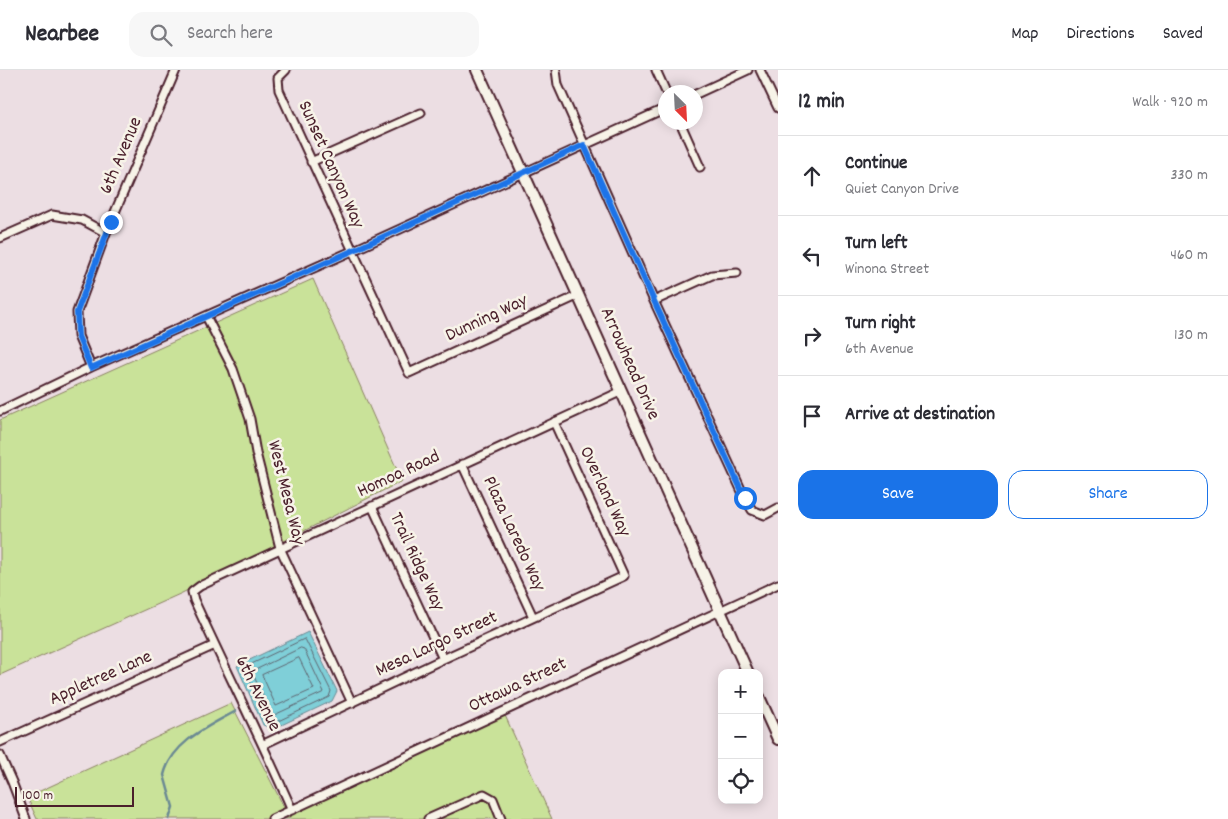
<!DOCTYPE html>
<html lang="en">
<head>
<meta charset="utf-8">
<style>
  body { margin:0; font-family:Dekko,sans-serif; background:#f7f7f7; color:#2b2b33 }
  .controls { position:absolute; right:15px; bottom:15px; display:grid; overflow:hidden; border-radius:10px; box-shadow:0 2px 12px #0003 }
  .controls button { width:45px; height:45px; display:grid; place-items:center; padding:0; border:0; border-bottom:1px solid #e1e1e2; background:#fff; color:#2b2b33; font:25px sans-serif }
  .compass { position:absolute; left:658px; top:15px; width:45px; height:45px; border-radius:50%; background:#fff; box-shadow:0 2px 12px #0003; rotate:156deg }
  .scale { position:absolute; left:15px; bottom:12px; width:119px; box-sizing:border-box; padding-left:5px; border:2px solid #4a1f2b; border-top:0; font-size:14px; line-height:18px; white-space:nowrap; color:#4a1f2b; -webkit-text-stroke:4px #f7f3e8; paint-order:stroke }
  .stop { position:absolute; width:15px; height:15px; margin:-11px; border:4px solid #1a73e8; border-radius:50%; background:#fff }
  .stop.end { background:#1a73e8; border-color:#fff; box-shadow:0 1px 5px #0008 }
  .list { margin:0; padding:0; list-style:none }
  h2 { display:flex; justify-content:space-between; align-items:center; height:65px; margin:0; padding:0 20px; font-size:21px }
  h2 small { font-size:16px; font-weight:400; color:#7c7c81 }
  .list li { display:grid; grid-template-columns:32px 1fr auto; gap:15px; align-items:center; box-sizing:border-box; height:80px; padding:0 20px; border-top:1px solid #e1e1e2 }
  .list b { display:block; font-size:19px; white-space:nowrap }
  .list p { margin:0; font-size:16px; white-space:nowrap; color:#7c7c81 }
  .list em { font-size:16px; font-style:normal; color:#7c7c81 }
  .actions { display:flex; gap:10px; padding:15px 20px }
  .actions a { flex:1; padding:11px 0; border:1px solid #1a73e8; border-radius:15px; text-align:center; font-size:18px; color:#1a73e8 }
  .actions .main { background:#1a73e8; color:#fff }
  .icon { flex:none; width:28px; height:28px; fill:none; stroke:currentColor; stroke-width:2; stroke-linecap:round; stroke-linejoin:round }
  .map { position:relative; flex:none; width:778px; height:749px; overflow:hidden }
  header { display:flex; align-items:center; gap:30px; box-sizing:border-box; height:70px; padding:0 25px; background:#fff; border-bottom:1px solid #e1e1e2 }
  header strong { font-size:24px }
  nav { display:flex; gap:28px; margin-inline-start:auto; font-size:18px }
  .search { width:350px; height:45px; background:#f7f7f7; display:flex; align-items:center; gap:12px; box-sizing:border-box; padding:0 18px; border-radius:15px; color:#7c7c81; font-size:19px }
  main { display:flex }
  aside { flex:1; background:#fff }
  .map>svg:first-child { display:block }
  .green { fill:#c9e299; stroke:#8a8062 }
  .water { fill:#7fcfd8; stroke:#6a8993 }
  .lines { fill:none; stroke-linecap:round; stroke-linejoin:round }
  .shore { stroke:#5f6570; stroke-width:1 }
  .stream { stroke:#6a8993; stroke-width:2.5 }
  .minor-casing { stroke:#4a1f2b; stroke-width:11 }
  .secondary-casing { stroke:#4a1f2b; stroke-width:14 }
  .minor { stroke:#f7f3e8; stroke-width:7 }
  .secondary { stroke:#f7f3e8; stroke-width:10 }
  .route { stroke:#1a73e8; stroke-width:6 }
  .labels { text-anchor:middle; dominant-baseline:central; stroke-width:5; stroke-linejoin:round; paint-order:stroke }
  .street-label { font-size:19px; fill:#4a1f2b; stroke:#f7f3e8 }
</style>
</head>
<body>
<header>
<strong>Nearbee</strong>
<div class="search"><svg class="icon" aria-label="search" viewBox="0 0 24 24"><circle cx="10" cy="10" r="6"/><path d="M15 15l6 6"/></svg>Search here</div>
<nav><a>Map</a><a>Directions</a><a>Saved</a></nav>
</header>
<main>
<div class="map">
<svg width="778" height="749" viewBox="0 0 778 749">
  <rect width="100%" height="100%" fill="#ecdee3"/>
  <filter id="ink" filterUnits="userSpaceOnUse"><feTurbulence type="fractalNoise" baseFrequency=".02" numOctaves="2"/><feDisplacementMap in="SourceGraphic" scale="10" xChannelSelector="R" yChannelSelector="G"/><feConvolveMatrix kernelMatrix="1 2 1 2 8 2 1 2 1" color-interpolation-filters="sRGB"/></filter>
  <g filter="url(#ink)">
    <!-- green -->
    <path class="green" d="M 313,209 L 402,411 L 182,523 L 0,605 L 0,350 Z
      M 231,633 L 285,739 L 503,641 L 552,749 L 37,749 L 27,727 Z"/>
    <!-- water -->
    <path class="water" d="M 308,562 L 337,621 L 332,631 L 273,659 L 263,655 L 237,596 Z"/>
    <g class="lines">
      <!-- shore -->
      <path class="shore" d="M 305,569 L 331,621 L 329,627 L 274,653 L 268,651 L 244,598 Z
        M 301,578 L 304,579 L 324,622 L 272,646 L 252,602 Z
        M 299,588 L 314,619 L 276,636 L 262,605 Z"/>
      <!-- stream -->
      <path class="stream" d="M 169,749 L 173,737 L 164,705 C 172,672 209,656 236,641"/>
      <!-- minor casing -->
      <g class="minor-casing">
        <path id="minor" d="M 286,0 L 278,8 L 279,20 L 409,303 L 579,225
          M 556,0 L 558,15 L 654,231 L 745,428 L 752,440 L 765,445 L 778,438
          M 656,0 L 666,22
          M 760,0 L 778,38
          M 696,24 L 748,0
          M 680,52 L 700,97
          M 311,92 L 421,43
          M 0,168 L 52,145 L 82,150 L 106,163
          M 654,231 L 712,205 L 737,203
          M 206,246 L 233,299 L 250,349 L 256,383 L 280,478 L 352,633
          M 91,297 L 78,266 L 77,242 L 106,163 L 176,0
          M 0,341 L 91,297 L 352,181 L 666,38
          M 462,394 L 533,547
          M 372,436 L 443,589
          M 0,672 L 215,575
          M 264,674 L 443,589 L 624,506 L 554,352
          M 0,685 L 12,712 L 26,749
          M 292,740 C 261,669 226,600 194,530 L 192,522 L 200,516 L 622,321
          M 272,749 L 778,514
          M 428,749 L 484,724 L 493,729 L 501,749"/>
      </g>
      <!-- secondary casing -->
      <g class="secondary-casing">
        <path id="secondary" d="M 477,0 L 748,603
          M 759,627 L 778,669"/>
      </g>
      <!-- minor -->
      <use href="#minor" class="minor"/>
      <!-- secondary -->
      <use href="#secondary" class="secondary"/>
    </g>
  </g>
  <g class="lines" filter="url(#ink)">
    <!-- route -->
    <path class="route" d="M 111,152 L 77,242 L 78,266 L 91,298 L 352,181 L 584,75 L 654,231 L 745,428"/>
  </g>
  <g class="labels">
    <!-- street labels -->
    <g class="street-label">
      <text transform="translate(122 86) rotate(-67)">6th Avenue</text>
      <text transform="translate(330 95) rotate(66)">Sunset Canyon Way</text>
      <text transform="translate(487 249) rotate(-25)">Dunning Way</text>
      <text transform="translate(629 294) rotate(66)">Arrowhead Drive</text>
      <text transform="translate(399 405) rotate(-25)">Homoa Road</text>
      <text transform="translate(604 422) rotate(65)">Overland Way</text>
      <text transform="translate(285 423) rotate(76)">West Mesa Way</text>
      <text transform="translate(513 464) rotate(65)">Plaza Laredo Way</text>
      <text transform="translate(416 492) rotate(65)">Trail Ridge Way</text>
      <text transform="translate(437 575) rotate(-25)">Mesa Largo Street</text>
      <text transform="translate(101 609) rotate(-24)">Appletree Lane</text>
      <text transform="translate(518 616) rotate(-25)">Ottawa Street</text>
      <text transform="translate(257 624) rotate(64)">6th Avenue</text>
    </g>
  </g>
</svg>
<div class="controls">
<button>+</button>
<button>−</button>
<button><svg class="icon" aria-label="locate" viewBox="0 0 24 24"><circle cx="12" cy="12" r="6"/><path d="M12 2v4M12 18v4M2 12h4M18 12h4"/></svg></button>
</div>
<svg class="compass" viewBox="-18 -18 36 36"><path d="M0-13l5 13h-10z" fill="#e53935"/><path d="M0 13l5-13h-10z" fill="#7c7c81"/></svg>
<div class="scale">100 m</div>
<div class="stop" style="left:745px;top:428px"></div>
<div class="stop end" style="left:111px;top:152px"></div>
</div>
<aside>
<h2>12 min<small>Walk · 920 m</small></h2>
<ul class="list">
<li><svg class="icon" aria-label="ahead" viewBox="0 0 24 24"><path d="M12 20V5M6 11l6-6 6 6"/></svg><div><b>Continue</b><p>Quiet Canyon Drive</p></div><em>330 m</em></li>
<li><svg class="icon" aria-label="left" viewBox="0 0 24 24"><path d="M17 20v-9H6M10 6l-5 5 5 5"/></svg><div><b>Turn left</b><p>Winona Street</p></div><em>460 m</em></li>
<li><svg class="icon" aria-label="right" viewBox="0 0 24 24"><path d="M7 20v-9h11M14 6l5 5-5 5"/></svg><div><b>Turn right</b><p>6th Avenue</p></div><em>130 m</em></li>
<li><svg class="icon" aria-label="arrive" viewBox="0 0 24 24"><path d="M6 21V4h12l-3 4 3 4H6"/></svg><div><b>Arrive at destination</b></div></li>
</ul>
<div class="actions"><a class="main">Save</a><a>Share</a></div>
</aside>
</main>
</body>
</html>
